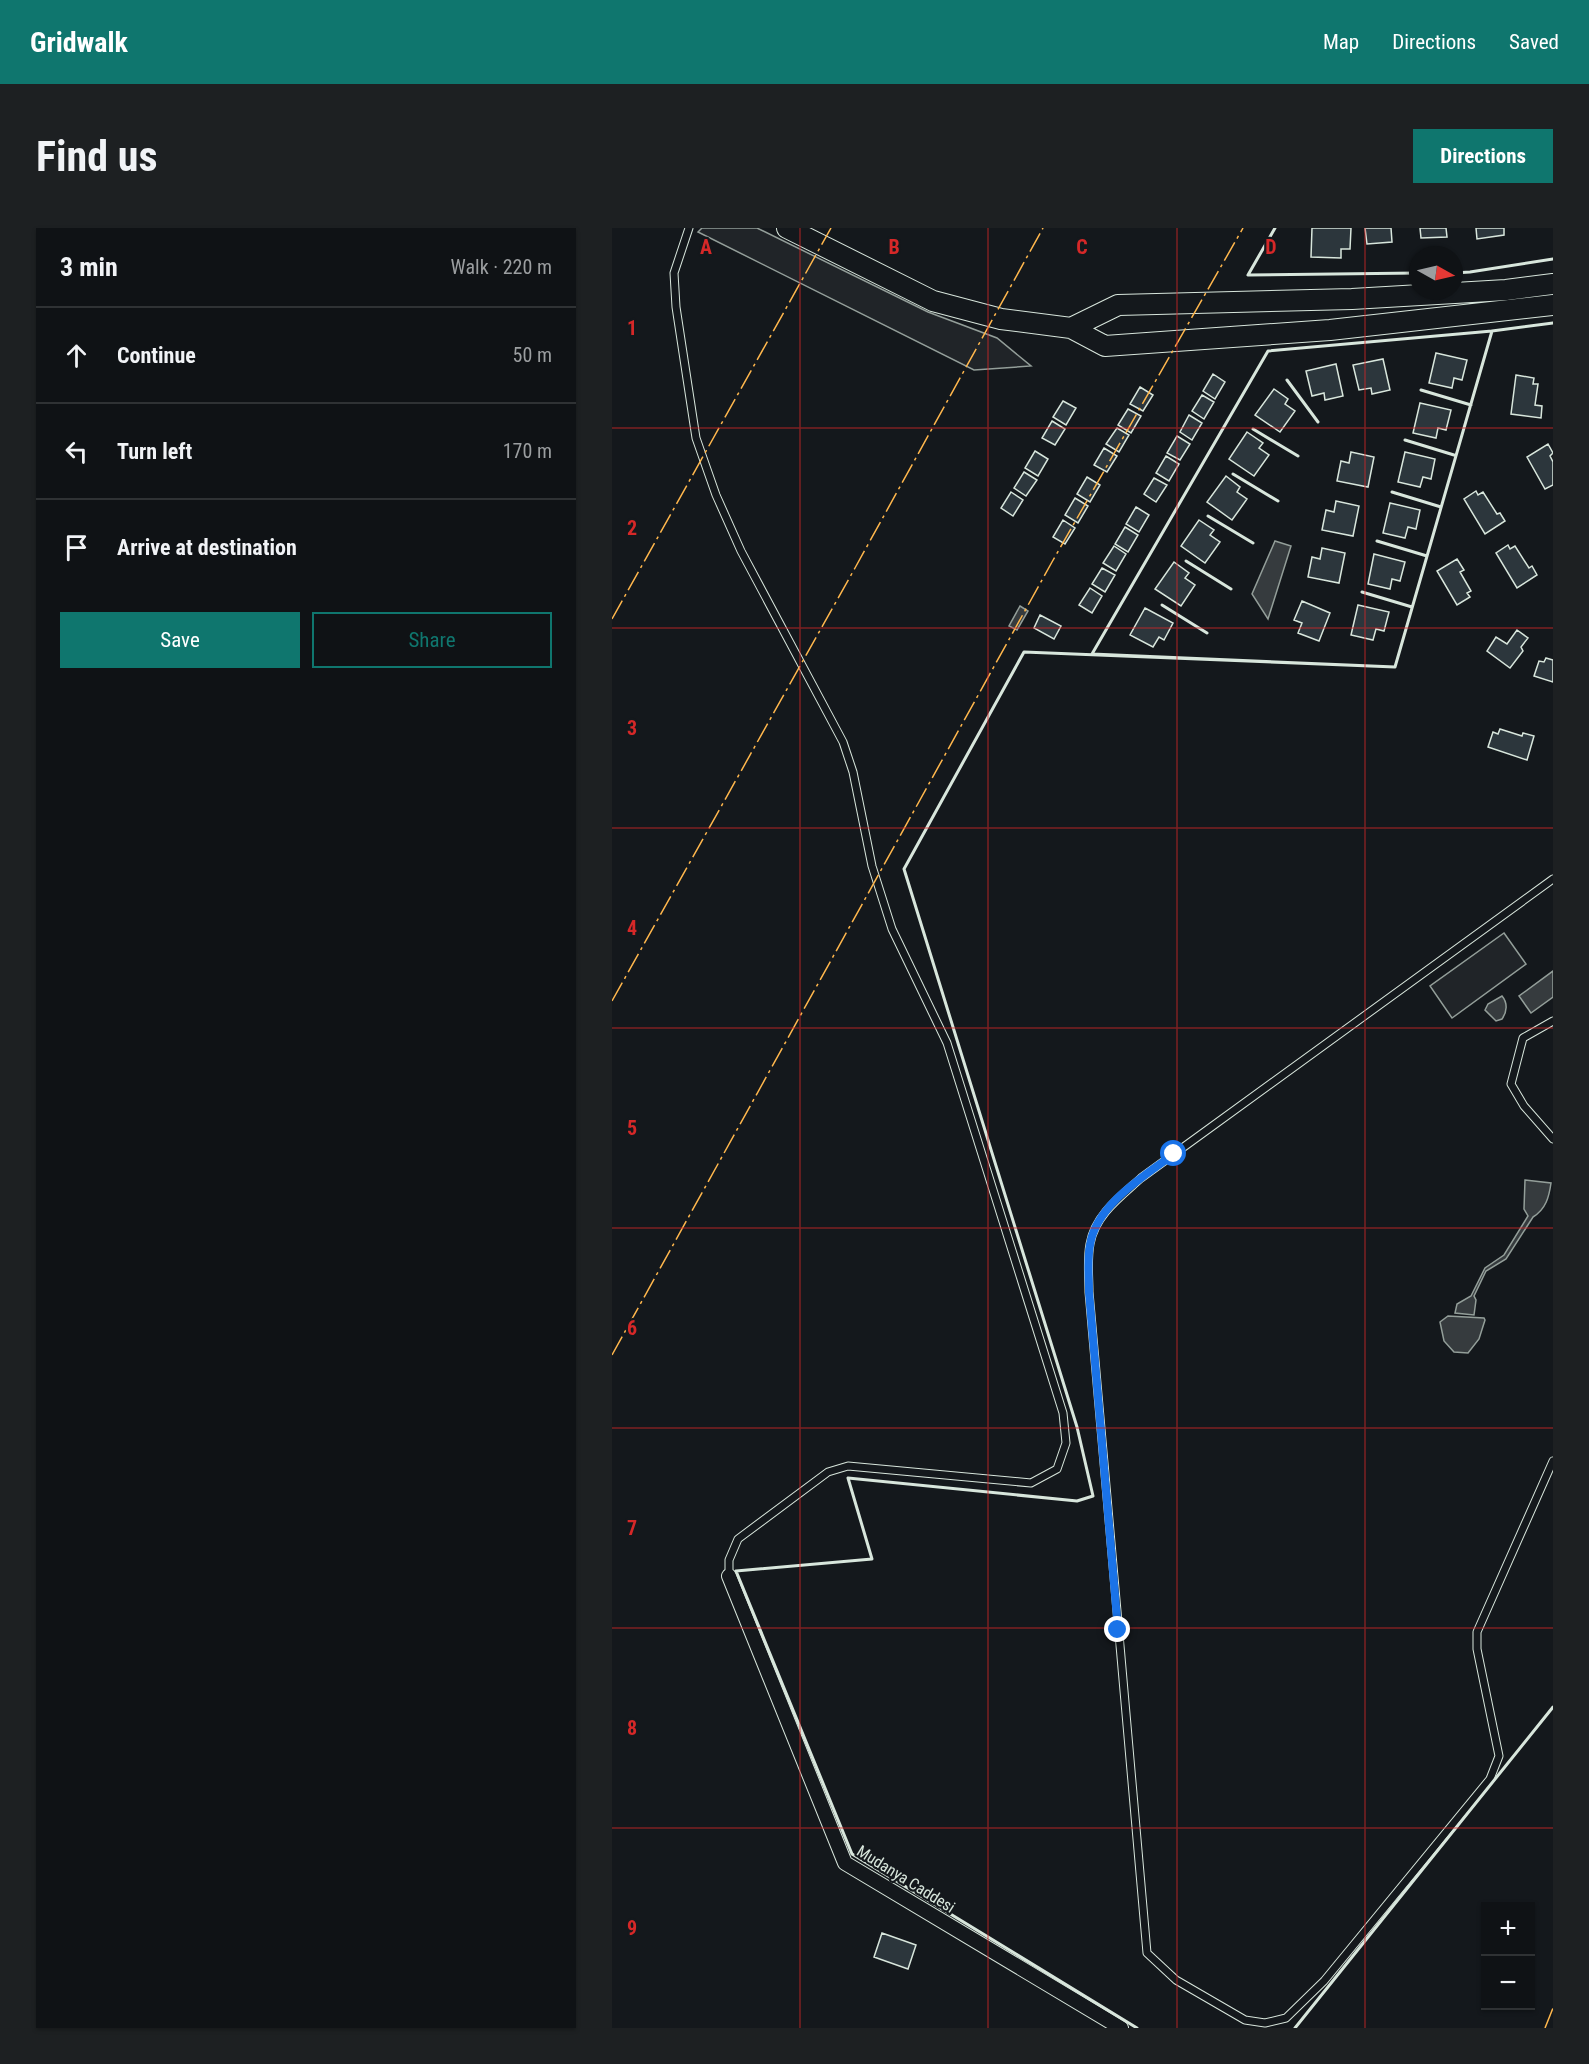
<!DOCTYPE html>
<html lang="en">
<head>
<meta charset="utf-8">
<style>
  body { margin:0; font-family:"Roboto Condensed",sans-serif; background:#1d2022; color:#f1f3f6 }
  .controls { position:absolute; right:18px; bottom:18px; display:grid; overflow:hidden; border-radius:0px; box-shadow:0 2px 4px #0004 }
  .controls button { width:54px; height:54px; display:grid; place-items:center; padding:0; border:0; border-bottom:2px solid #2f3234; background:#0f1215; color:#f1f3f6; font:30px sans-serif }
  .compass { position:absolute; left:797px; top:18px; width:54px; height:54px; border-radius:50%; background:#0f1215; box-shadow:0 2px 4px #0004; rotate:98deg }
  .stop { position:absolute; width:18px; height:18px; margin:-14px; border:4px solid #1a73e8; border-radius:50%; background:#fff }
  .stop.end { background:#1a73e8; border-color:#fff; box-shadow:0 2px 6px #0008 }
  .list { margin:0; padding:0; list-style:none }
  h2 { display:flex; justify-content:space-between; align-items:center; height:78px; margin:0; padding:0 24px; font-size:26px }
  h2 small { font-size:20px; font-weight:400; color:#9b9ea0 }
  .list li { display:grid; grid-template-columns:39px 1fr auto; gap:18px; align-items:center; box-sizing:border-box; height:96px; padding:0 24px; border-top:2px solid #2f3234 }
  .list b { display:block; font-size:22px; white-space:nowrap }
  .list em { font-size:20px; font-style:normal; color:#9b9ea0 }
  .actions { display:flex; gap:12px; padding:18px 24px }
  .actions a { flex:1; padding:14px 0; border:2px solid #0f766e; border-radius:0px; text-align:center; font-size:21px; color:#0f766e }
  .actions .main { background:#0f766e; color:#fff }
  .icon { flex:none; width:33px; height:33px; fill:none; stroke:currentColor; stroke-width:2; stroke-linecap:round; stroke-linejoin:round }
  .map { position:relative; flex:none; width:941px; height:1800px; overflow:hidden; border-radius:0px }
  header { display:flex; align-items:center; gap:36px; box-sizing:border-box; height:84px; padding:0 30px; background:#0f766e; color:#fff }
  header strong { font-size:28px }
  nav { display:flex; gap:33px; margin-inline-start:auto; font-size:21px }
  .intro { display:flex; align-items:center; justify-content:space-between; box-sizing:border-box; height:144px; padding:0 36px }
  h1 { margin:0; font-size:42px }
  .button { padding:15px 27px; border-radius:0px; background:#0f766e; color:#fff; font-size:21px; font-weight:700 }
  main { display:flex; gap:36px; padding:0 36px }
  aside { flex:1; background:#0f1215; border-radius:0px; box-shadow:0 2px 4px #0004 }
  .map>svg:first-child { display:block }
  .green { fill:#202428; stroke:#939e99; stroke-width:1.5 }
  .water { fill:#363b3e; stroke:#939e99; stroke-width:1.5 }
  .building { fill:#2c363c; stroke:#d8e6dc; stroke-width:1.5 }
  .lines { fill:none; stroke-linecap:round; stroke-linejoin:round }
  .lane-casing { stroke:#d8e6dc; stroke-width:9 }
  .street-casing { stroke:#d8e6dc; stroke-width:16 }
  .secondary-casing { stroke:#d8e6dc; stroke-width:22 }
  .lane { stroke:#14181c; stroke-width:7 }
  .street { stroke:#14181c; stroke-width:14 }
  .secondary { stroke:#14181c; stroke-width:20 }
  .wall { stroke:#d8e6dc; stroke-width:3 }
  .power { stroke:#ffb74d; stroke-width:1.5; stroke-dasharray:21 4.5 3 4.5; stroke-linecap:butt }
  .route { stroke:#1a73e8; stroke-width:8 }
  .grid { fill:none; stroke:#d62828; stroke-width:1.5; stroke-opacity:0.55 }
  .labels { text-anchor:middle; dominant-baseline:central; stroke-width:4.5; stroke-linejoin:round; paint-order:stroke }
  .street-label { font-size:16px; fill:#d8e6dc; stroke:#14181c }
  .grid-label { font-size:20px; text-anchor:middle; font-weight:bold; fill:#d62828; stroke:#14181c; stroke-width:4.5; stroke-linejoin:round; paint-order:stroke }
</style>
</head>
<body>
<header>
<strong>Gridwalk</strong>
<nav><a>Map</a><a>Directions</a><a>Saved</a></nav>
</header>
<div class="intro"><h1>Find us</h1><a class="button">Directions</a></div>
<main>
<aside>
<h2>3 min<small>Walk · 220 m</small></h2>
<ul class="list">
<li><svg class="icon" aria-label="ahead" viewBox="0 0 24 24"><path d="M12 20V5M6 11l6-6 6 6"/></svg><div><b>Continue</b></div><em>50 m</em></li>
<li><svg class="icon" aria-label="left" viewBox="0 0 24 24"><path d="M17 20v-9H6M10 6l-5 5 5 5"/></svg><div><b>Turn left</b></div><em>170 m</em></li>
<li><svg class="icon" aria-label="arrive" viewBox="0 0 24 24"><path d="M6 21V4h12l-3 4 3 4H6"/></svg><div><b>Arrive at destination</b></div></li>
</ul>
<div class="actions"><a class="main">Save</a><a>Share</a></div>
</aside>
<div class="map">
<svg width="941" height="1800" viewBox="0 0 941 1800">
  <rect width="100%" height="100%" fill="#14181c"/>
  <!-- green -->
  <path class="green" d="M 90,0 L 145,0 L 316,84 L 385,110 L 419,138 L 362,142 L 86,4 Z
    M 892,705 L 914,736 L 840,790 L 818,758 Z"/>
  <!-- water -->
  <path class="water" d="M 663,313 L 679,318 L 656,391 L 640,366 Z
    M 408,378 L 416,383 L 405,402 L 397,398 Z
    M 941,743 L 941,769 L 919,785 L 907,768 Z
    M 890,768 C 896,775 895,784 890,791 L 884,793 L 873,782 L 876,776 Z
    M 913,952 L 939,955 C 937,969 934,981 921,989 L 894,1031 L 874,1043 L 862,1068 L 864,1072 L 862,1087 L 843,1085 L 845,1076 L 859,1068 L 873,1040 L 892,1027 L 916,988 L 912,981 Z
    M 836,1088 L 872,1090 L 873,1092 L 867,1111 L 856,1125 L 842,1124 L 832,1113 L 828,1094 Z"/>
  <!-- building -->
  <path class="building" d="M 700,0 L 739,0 L 738,21 L 729,21 L 729,30 L 699,29 Z
    M 753,0 L 779,0 L 780,14 L 755,16 Z
    M 808,0 L 834,0 L 835,9 L 809,10 Z
    M 864,0 L 892,0 L 892,7 L 865,11 Z
    M 824,125 L 855,132 L 850,152 L 842,150 L 840,160 L 817,155 Z
    M 771,131 L 778,162 L 760,166 L 759,160 L 747,162 L 741,137 Z
    M 724,136 L 731,168 L 713,172 L 712,165 L 700,168 L 694,143 Z
    M 601,146 L 613,154 L 603,171 L 591,163 Z
    M 904,147 L 922,150 L 921,156 L 926,156 L 923,177 L 930,178 L 929,190 L 899,186 Z
    M 528,159 L 541,167 L 531,183 L 518,176 Z
    M 662,161 L 676,171 L 673,176 L 683,183 L 668,204 L 643,187 Z
    M 590,167 L 602,174 L 592,191 L 580,183 Z
    M 451,173 L 464,180 L 454,197 L 441,189 Z
    M 808,175 L 839,182 L 834,202 L 826,200 L 824,210 L 801,205 Z
    M 516,181 L 529,188 L 519,205 L 506,197 Z
    M 577,187 L 590,195 L 580,212 L 568,204 Z
    M 440,193 L 453,201 L 443,217 L 430,210 Z
    M 505,200 L 517,207 L 507,224 L 494,216 Z
    M 635,204 L 651,215 L 647,220 L 657,227 L 642,248 L 617,231 Z
    M 565,208 L 578,216 L 568,232 L 555,225 Z
    M 936,216 L 941,225 L 938,228 L 941,234 L 941,257 L 933,261 L 915,229 Z
    M 492,220 L 505,228 L 495,244 L 482,237 Z
    M 423,223 L 436,231 L 426,248 L 413,240 Z
    M 739,224 L 762,229 L 756,259 L 725,253 L 729,233 L 737,235 Z
    M 793,224 L 823,231 L 819,251 L 811,249 L 808,259 L 786,254 Z
    M 554,228 L 567,236 L 557,253 L 544,245 Z
    M 412,244 L 425,252 L 414,268 L 402,260 Z
    M 614,248 L 628,259 L 625,264 L 635,271 L 620,292 L 595,274 Z
    M 475,249 L 488,257 L 478,274 L 465,266 Z
    M 542,250 L 555,257 L 544,274 L 532,266 Z
    M 864,263 L 866,267 L 871,264 L 885,286 L 888,285 L 893,293 L 873,306 L 852,271 Z
    M 399,264 L 411,272 L 401,288 L 389,280 Z
    M 463,270 L 476,278 L 466,295 L 453,287 Z
    M 724,273 L 747,278 L 741,308 L 710,302 L 714,282 L 722,284 Z
    M 778,275 L 808,282 L 804,301 L 796,299 L 793,310 L 771,305 Z
    M 524,279 L 537,287 L 527,304 L 514,296 Z
    M 451,292 L 463,300 L 453,316 L 441,309 Z
    M 587,292 L 602,302 L 598,307 L 608,314 L 593,335 L 569,318 Z
    M 513,299 L 526,307 L 516,324 L 503,316 Z
    M 896,317 L 898,321 L 903,318 L 917,340 L 920,338 L 925,347 L 905,360 L 884,325 Z
    M 502,318 L 514,326 L 504,343 L 491,335 Z
    M 710,320 L 733,325 L 727,355 L 696,349 L 700,329 L 708,331 Z
    M 762,326 L 793,334 L 788,353 L 780,351 L 778,361 L 756,356 Z
    M 845,331 L 852,342 L 848,344 L 859,363 L 855,365 L 858,369 L 845,377 L 825,343 Z
    M 562,334 L 577,345 L 573,350 L 583,357 L 569,378 L 543,361 Z
    M 490,340 L 503,347 L 493,364 L 480,356 Z
    M 478,360 L 490,368 L 480,385 L 467,377 Z
    M 690,373 L 718,385 L 707,413 L 686,405 L 690,395 L 682,392 Z
    M 746,377 L 777,384 L 772,403 L 764,401 L 761,412 L 739,407 Z
    M 533,380 L 561,395 L 552,412 L 547,409 L 541,419 L 518,407 Z
    M 428,387 L 449,398 L 442,411 L 422,400 Z
    M 905,402 L 916,410 L 909,419 L 911,423 L 898,440 L 875,423 L 884,409 L 895,416 Z
    M 934,430 L 941,432 L 941,454 L 922,448 L 927,433 L 932,434 Z
    M 888,501 L 910,508 L 911,505 L 922,508 L 915,532 L 876,519 L 881,504 L 886,506 Z
    M 270,1705 L 304,1717 L 296,1741 L 262,1729 Z"/>
  <g class="lines">
    <!-- lane casing -->
    <g class="lane-casing">
      <path id="lane" d="M 77,0 L 62,45 L 64,79 L 84,210 L 104,267 L 129,323 L 231,514 L 241,544 L 260,638 L 280,701 L 335,815 L 451,1185 L 454,1215 L 445,1241 L 419,1255 L 236,1238 L 216,1244 L 126,1311 L 117,1332 L 117,1348
        M 941,651 L 529,950 C 508,969 483,987 478,1016 C 475,1032 477,1049 477,1064 L 535,1725 L 564,1752 L 633,1792 L 653,1795 L 674,1790 L 712,1753 L 878,1551 L 887,1528 L 865,1421 L 865,1404 L 941,1233
        M 941,793 L 911,810 L 899,856 L 912,878 L 941,911"/>
    </g>
    <!-- street casing -->
    <g class="street-casing">
      <path id="street" d="M 117,1348 L 233,1635 L 509,1800"/>
    </g>
    <!-- secondary casing -->
    <g class="secondary-casing">
      <path id="secondary" d="M 175,0 L 321,73 L 389,91 L 459,100 L 493,118 L 718,102 L 941,77
        M 459,100 L 506,77 L 740,71 L 894,62 L 941,56"/>
    </g>
    <!-- lane -->
    <use href="#lane" class="lane"/>
    <!-- street -->
    <use href="#street" class="street"/>
    <!-- secondary -->
    <use href="#secondary" class="secondary"/>
    <!-- wall -->
    <path class="wall" d="M 663,0 L 636,47 L 806,45
      M 842,45 L 858,44 L 941,31
      M 880,103 L 783,439 L 480,426 L 656,123 Z
      M 675,152 L 706,194
      M 809,162 L 859,177
      M 641,201 L 686,228
      M 793,212 L 842,227
      M 621,246 L 666,273
      M 780,264 L 829,279
      M 596,288 L 641,315
      M 765,313 L 815,328
      M 574,333 L 619,361
      M 750,364 L 800,379
      M 550,377 L 595,405
      M 525,1800 L 240,1626 L 124,1343 L 260,1331 L 236,1250 L 465,1273 L 481,1268 L 465,1199 L 292,641 L 412,424 L 783,439 L 880,103 L 941,95
      M 683,1800 L 941,1479"/>
    <!-- power -->
    <path class="power" d="M 0,391 L 219,0
      M 0,773 L 243,340 L 431,0
      M 0,1127 L 440,334 L 631,0
      M 933,1800 L 941,1780"/>
  </g>
  <g class="lines">
    <!-- route -->
    <path class="route" d="M 506,1402 L 477,1064 C 477,1049 475,1032 478,1017 C 484,977 532,948 562,926"/>
  </g>
  <!-- grid -->
  <path class="grid" d="M 188,0 L 188,1800M 376,0 L 376,1800M 565,0 L 565,1800M 753,0 L 753,1800M 0,200 L 941,200M 0,400 L 941,400M 0,600 L 941,600M 0,800 L 941,800M 0,1000 L 941,1000M 0,1200 L 941,1200M 0,1400 L 941,1400M 0,1600 L 941,1600"/>
  <g class="labels">
    <!-- street labels -->
    <g class="street-label">
      <text transform="translate(294 1651) rotate(32)">Mudanya Caddesi</text>
    </g>
  </g>
  <g class="grid-label">
    <text x="94" y="26">A</text>
    <text x="282" y="26">B</text>
    <text x="470" y="26">C</text>
    <text x="659" y="26">D</text>
    <text x="20" y="107">1</text>
    <text x="20" y="307">2</text>
    <text x="20" y="507">3</text>
    <text x="20" y="707">4</text>
    <text x="20" y="907">5</text>
    <text x="20" y="1107">6</text>
    <text x="20" y="1307">7</text>
    <text x="20" y="1507">8</text>
    <text x="20" y="1707">9</text>
  </g>
</svg>
<div class="controls">
<button>+</button>
<button>−</button>
</div>
<svg class="compass" viewBox="-18 -18 36 36"><path d="M0-13l5 13h-10z" fill="#e53935"/><path d="M0 13l5-13h-10z" fill="#9b9ea0"/></svg>
<div class="stop" style="left:562px;top:926px"></div>
<div class="stop end" style="left:506px;top:1402px"></div>
</div>
</main>
</body>
</html>
